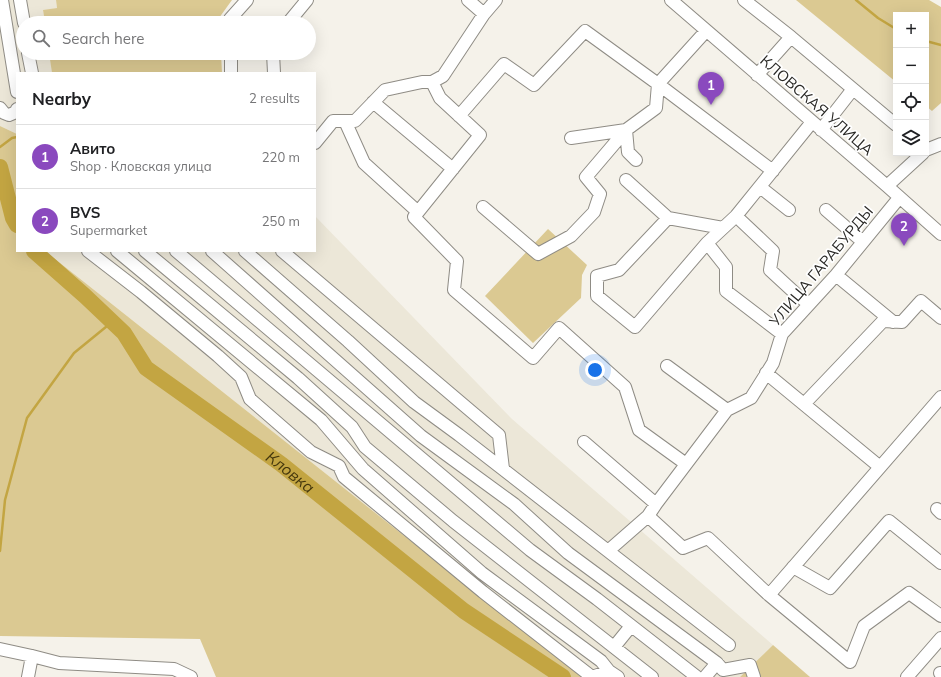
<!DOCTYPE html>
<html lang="en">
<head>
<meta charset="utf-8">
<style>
  body { margin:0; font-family:Mulish,sans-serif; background:#f2f2f2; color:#202124 }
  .controls { position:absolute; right:12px; top:12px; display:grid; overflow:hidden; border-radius:0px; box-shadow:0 4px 16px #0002 }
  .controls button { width:36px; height:36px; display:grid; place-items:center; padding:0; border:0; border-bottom:1px solid #e0e0e0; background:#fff; color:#202124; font:20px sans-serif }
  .you { position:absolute; left:595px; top:370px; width:14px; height:14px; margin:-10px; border:3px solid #fff; border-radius:50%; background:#1a73e8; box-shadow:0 0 0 6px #1a73e833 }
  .badge { display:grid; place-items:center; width:26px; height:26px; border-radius:50%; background:#8a49be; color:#fff; font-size:13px; font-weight:700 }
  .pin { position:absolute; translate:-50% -33px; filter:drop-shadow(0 1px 2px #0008) }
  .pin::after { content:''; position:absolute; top:21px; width:14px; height:12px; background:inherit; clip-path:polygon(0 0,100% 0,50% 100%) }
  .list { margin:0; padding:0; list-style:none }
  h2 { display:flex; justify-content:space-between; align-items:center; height:52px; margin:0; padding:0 16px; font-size:17px }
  h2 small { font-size:13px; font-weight:400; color:#757577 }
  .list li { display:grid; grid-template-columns:26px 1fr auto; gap:12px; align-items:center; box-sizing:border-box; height:64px; padding:0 16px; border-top:1px solid #e0e0e0 }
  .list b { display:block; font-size:15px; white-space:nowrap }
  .list p { margin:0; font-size:13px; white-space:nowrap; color:#757577 }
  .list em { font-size:13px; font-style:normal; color:#757577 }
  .icon { flex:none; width:22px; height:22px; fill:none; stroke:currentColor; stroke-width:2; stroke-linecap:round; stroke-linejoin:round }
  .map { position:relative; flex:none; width:941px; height:677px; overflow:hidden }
  .search { position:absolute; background:#fff; box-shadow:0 4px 16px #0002; left:16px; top:16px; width:300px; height:44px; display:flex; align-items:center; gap:10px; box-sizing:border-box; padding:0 14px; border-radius:22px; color:#757577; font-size:15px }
  .panel { position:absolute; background:#fff; box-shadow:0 4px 16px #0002; left:16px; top:72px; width:300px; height:180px; border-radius:0px }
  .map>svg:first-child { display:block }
  .built { fill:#ece7d8 }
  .green { fill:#dbc992 }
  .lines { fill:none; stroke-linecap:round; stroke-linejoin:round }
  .stream { stroke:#c3a542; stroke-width:2.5 }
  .river { stroke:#c3a542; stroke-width:16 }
  .minor-casing { stroke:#8f8c85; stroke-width:14 }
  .minor { stroke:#fff; stroke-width:12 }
  .labels { text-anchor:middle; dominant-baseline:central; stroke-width:3.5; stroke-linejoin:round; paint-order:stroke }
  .street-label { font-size:15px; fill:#2a2926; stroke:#fff }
  .water-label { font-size:16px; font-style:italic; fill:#44370c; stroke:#fff }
</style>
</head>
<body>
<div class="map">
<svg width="941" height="677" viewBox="0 0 941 677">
  <rect width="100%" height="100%" fill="#f5f2ea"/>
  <!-- built -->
  <path class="built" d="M 0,0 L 56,0 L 57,8 L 43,11 L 45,23 L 23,23 L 23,53 L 49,53 L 52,73 L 17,73 L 17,134 L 0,126 Z
    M 315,216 L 512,419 L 773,645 L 740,677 L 586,677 L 407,538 L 45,251 L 315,251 Z"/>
  <!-- green -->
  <path class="green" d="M 56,0 L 232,0 L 219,18 L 219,23 L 45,23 L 43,10 L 57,8 Z
    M 796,0 L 929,0 L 941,7 L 941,103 L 932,111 L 926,106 L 926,15 L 896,15 L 896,82 Z
    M 49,53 L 221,53 L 222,73 L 52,73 Z
    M 0,126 L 17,134 L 17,251 L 45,251 L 407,538 L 586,677 L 216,677 L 200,639 L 0,636 Z
    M 548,229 L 587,265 L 582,275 L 581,298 L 533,343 L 485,296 Z
    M 773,645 L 810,677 L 740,677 Z"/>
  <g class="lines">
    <!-- stream -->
    <path class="stream" d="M 856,0 L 878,18 L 896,29
      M 926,41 L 941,45
      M 0,147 L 12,138 L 17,137
      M 0,551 L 5,500 L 27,418 L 74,353 L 112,322"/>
    <!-- river -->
    <g class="river">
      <path d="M 0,167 L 13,218 L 17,225"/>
      <path id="s1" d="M 34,251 L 85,296 L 124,333 L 146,368 L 281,464 L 464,611 L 563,677"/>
    </g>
    <!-- minor casing -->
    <g class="minor-casing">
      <path id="minor" d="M 2,0 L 17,92
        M 20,0 L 24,23
        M 468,0 L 484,14
        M 671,0 L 887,186 L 941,234
        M 744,0 L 791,37 L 757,75
        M 230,23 L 230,19 L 247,0
        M 288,23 L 307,0
        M 791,37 L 896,125
        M 28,53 L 32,73
        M 231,53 L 231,73
        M 273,53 L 274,73
        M 432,82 L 440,98 L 480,135 L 414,217 L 457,261 L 454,290 L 533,358 L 559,328 L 625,387 L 639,430 L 686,464
        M 373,102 L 453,169
        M 0,108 L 4,113 L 9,115 L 16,112 L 17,109
        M 459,116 L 504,64 L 534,85 L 585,31 L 658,84 L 773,171
        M 345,121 L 364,163 L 418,212
        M 626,130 L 628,152 L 636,160
        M 821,130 L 853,89
        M 571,138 L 626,130 L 656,108 L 658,84 L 706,31
        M 315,143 L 333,121 L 355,121 L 385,90 L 422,82 L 432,82 L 443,76 L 484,14 L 496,0
        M 926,150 L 941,144
        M 626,180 L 668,218
        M 887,186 L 923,153
        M 760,187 L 789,210
        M 899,198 L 836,275 L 782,334 L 773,363 L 751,398 L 727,410 L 656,504 L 648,516 L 683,548 L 708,538 L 769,595 L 850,662 L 864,626 L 909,593 L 941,616
        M 483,207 L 538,254 L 571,236 L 594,212 L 600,194 L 586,177 L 626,130
        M 826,210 L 863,242
        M 736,216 L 773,251 L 770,270 L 796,294 L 809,304
        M 723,228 L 668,218 L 619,270 L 597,276 L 597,296 L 635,327 L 707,243 L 736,216 L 812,122
        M 707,243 L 726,267 L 726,291 L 782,334
        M 88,251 L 141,292 L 218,356 L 241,377 L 250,399 L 311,452 L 339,466 L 344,477 L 483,592 L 592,677 L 609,671 L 618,677
        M 117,251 L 321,420 L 363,469 L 482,573 L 601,661 L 609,671
        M 145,251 L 298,378 L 352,427 L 365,447 L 453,521 L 652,677
        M 176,251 L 530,550 L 597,599 L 697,677
        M 212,251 L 421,436 L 514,504 L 568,553 L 717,663 L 705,677
        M 245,251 L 348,341 L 414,402 L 459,435 L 608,551 L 648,516
        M 282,251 L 499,435 L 503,469
        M 836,275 L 893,322
        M 667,366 L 727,410
        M 766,373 L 880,467
        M 804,404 L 883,321 L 902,322 L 921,301 L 941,318
        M 584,442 L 656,504
        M 937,509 L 941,513
        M 608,551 L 729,645
        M 793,567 L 830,588 L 889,521 L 941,563
        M 769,595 L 941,397
        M 614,647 L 631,626
        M 0,649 L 32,656
        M 717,663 L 723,670 L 750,665 L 754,677
        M 940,673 L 941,674
        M 28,677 L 32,656 L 59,663 L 174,669 L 191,677
        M 907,677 L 941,638"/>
    </g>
    <!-- minor -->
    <use href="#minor" class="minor"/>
  </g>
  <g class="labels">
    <!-- street labels -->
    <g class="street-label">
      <text transform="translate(817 105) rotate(41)">КЛОВСКАЯ УЛИЦА</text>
      <text transform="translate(821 266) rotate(-50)">УЛИЦА ГАРАБУРДЫ</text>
    </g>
    <!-- water labels -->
    <g class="water-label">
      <text stroke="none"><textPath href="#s1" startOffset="341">Кловка</textPath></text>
    </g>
  </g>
</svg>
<div class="controls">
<button>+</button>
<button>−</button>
<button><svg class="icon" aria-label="locate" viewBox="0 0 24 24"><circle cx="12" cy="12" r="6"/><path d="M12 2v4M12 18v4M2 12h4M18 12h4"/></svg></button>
<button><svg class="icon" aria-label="layers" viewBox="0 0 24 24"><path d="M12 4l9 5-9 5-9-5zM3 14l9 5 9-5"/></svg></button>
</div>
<div class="you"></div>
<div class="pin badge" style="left:711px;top:105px">1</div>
<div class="pin badge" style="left:904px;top:246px">2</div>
<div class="search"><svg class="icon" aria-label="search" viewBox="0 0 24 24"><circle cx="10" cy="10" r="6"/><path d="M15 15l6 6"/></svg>Search here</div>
<section class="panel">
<h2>Nearby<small>2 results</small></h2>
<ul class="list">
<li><span class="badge">1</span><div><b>Авито</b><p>Shop · Кловская улица</p></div><em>220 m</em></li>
<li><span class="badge">2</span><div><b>BVS</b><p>Supermarket</p></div><em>250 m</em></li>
</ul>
</section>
</div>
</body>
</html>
